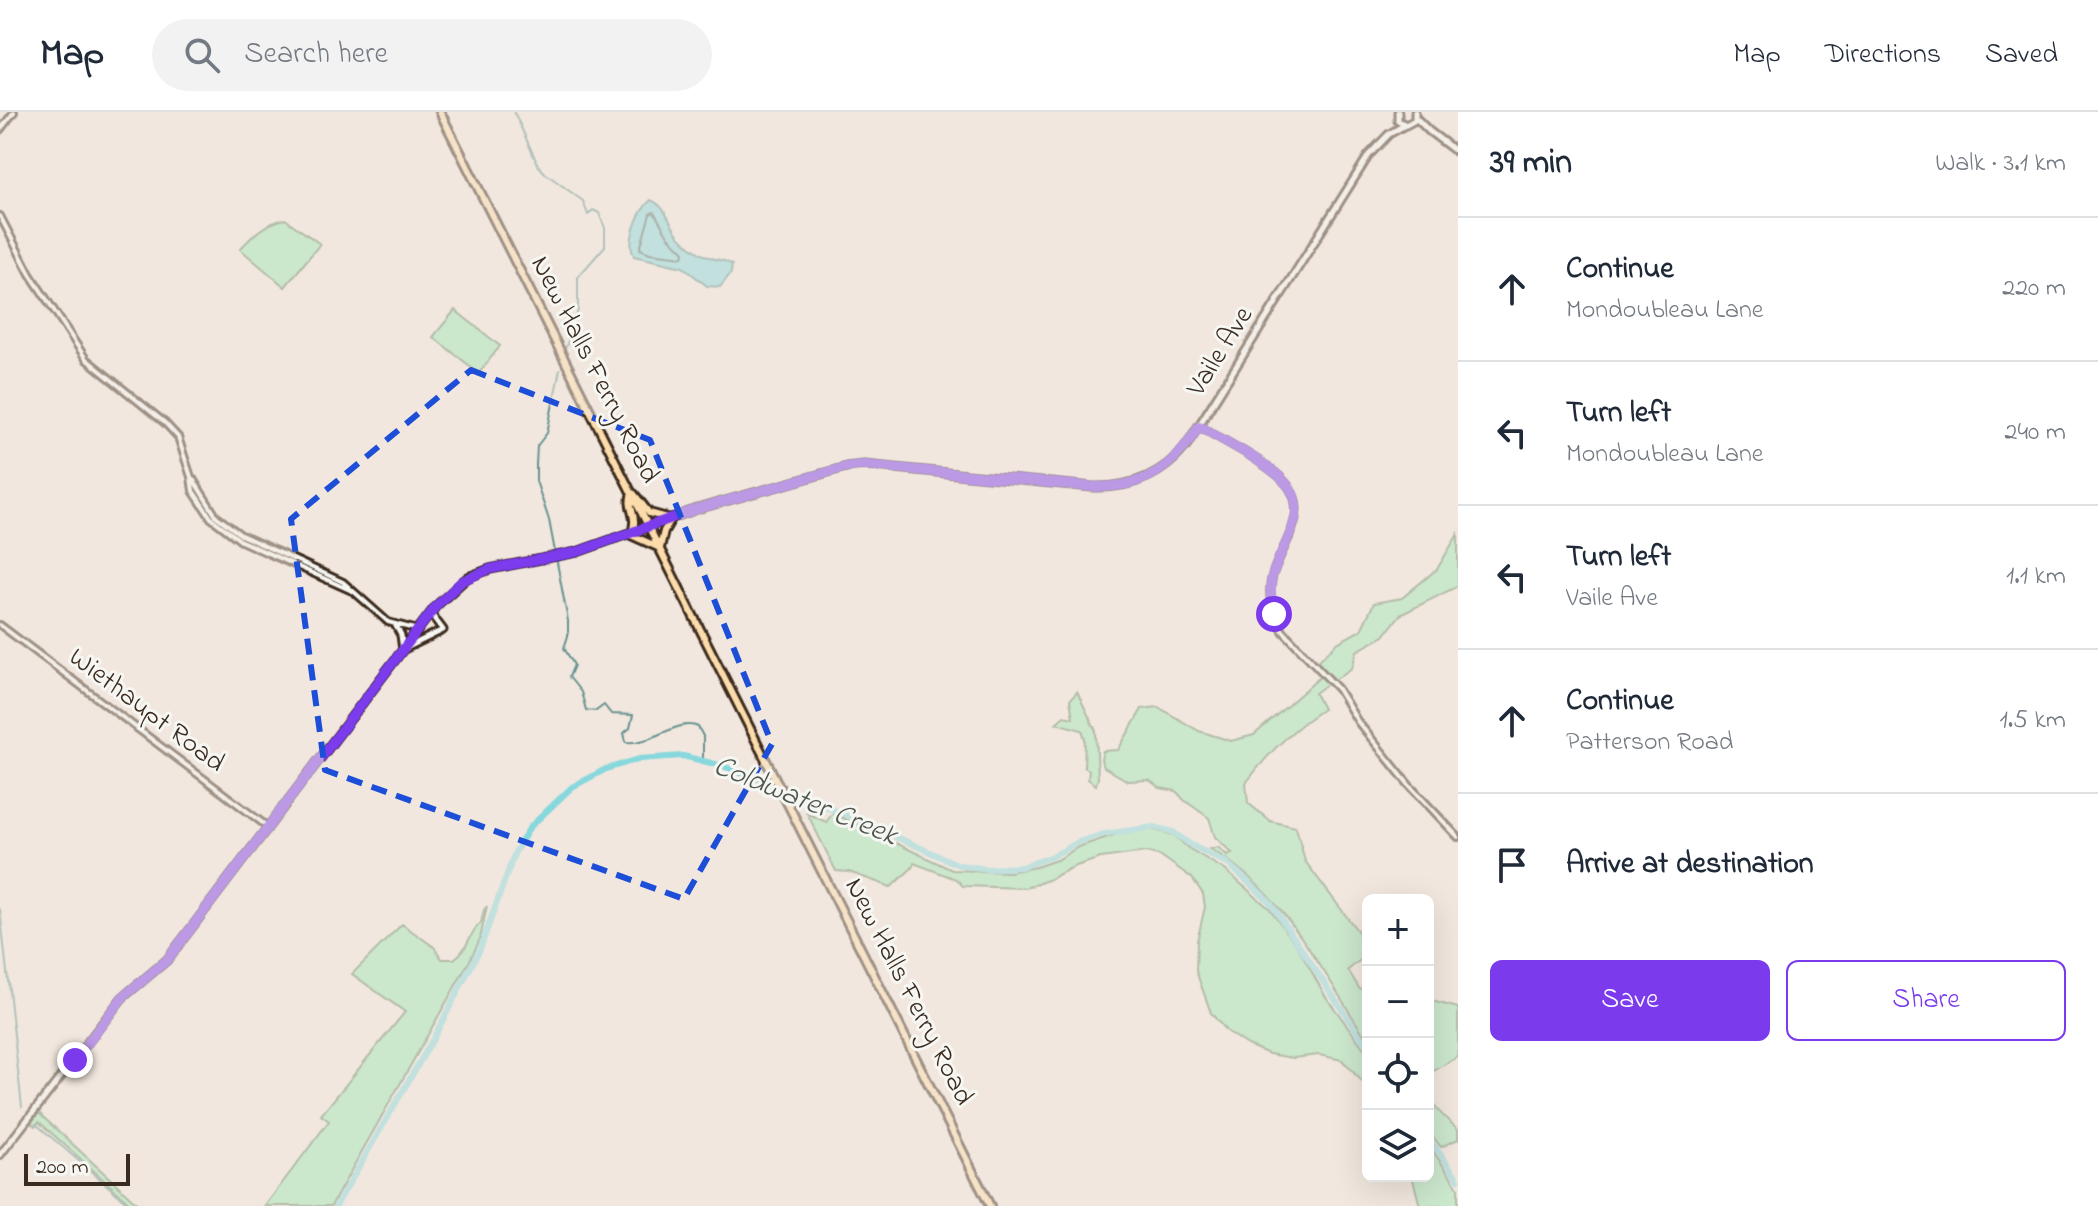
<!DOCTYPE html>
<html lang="en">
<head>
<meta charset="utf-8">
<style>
  body { margin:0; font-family:"Indie Flower",sans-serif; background:#f2f2f3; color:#1f2937 }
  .controls { position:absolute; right:24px; bottom:24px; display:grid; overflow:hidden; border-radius:12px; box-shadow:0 8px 32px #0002 }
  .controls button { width:72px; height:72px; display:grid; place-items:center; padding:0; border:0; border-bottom:2px solid #e0e1e3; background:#fff; color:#1f2937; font:40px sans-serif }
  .scale { position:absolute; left:24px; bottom:20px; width:106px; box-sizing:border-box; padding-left:8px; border:4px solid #3b2a1e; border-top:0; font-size:22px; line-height:28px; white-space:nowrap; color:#3b2a1e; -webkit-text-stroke:6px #f6f6f2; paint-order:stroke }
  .stop { position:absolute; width:24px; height:24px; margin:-18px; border:6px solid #7c3aed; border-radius:50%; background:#fff }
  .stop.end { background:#7c3aed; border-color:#fff; box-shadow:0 2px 8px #0008 }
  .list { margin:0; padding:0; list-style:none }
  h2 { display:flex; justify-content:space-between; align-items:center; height:104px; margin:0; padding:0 32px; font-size:34px }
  h2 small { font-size:26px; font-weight:400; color:#747a83 }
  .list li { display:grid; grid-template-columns:52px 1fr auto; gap:24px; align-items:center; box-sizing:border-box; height:144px; padding:0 32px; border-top:2px solid #e0e1e3 }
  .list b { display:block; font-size:30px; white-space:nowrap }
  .list p { margin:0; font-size:26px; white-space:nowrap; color:#747a83 }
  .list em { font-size:26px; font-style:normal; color:#747a83 }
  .actions { display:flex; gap:16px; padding:24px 32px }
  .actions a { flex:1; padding:18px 0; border:2px solid #7c3aed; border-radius:12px; text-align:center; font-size:28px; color:#7c3aed }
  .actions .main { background:#7c3aed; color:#fff }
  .icon { flex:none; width:44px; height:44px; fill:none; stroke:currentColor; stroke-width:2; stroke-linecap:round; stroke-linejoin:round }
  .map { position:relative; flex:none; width:1458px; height:1094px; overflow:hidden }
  header { display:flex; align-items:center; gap:48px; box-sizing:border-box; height:112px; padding:0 40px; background:#fff; border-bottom:2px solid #e0e1e3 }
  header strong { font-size:38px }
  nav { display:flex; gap:44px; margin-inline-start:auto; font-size:28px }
  .search { width:560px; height:72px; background:#f2f2f3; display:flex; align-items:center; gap:20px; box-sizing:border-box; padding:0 28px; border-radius:44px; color:#747a83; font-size:30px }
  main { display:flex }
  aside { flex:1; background:#fff }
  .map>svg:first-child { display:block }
  .green { fill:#9ee7b6; stroke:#6c886a; stroke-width:2 }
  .water { fill:#87d8dd; stroke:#699291; stroke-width:2 }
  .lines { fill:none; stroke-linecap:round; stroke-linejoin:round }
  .shore { stroke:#59706a; stroke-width:2 }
  .stream { stroke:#699291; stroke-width:2 }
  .river { stroke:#87d8dd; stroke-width:6 }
  .tertiary-casing { stroke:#3b2a1e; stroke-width:10 }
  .secondary-casing { stroke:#3b2a1e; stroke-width:11 }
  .primary-casing { stroke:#3b2a1e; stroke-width:12 }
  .tertiary { stroke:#f6f6f2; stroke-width:4 }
  .secondary { stroke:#f6f6f2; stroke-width:5 }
  .primary { stroke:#fcdcac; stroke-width:6 }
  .route { stroke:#7c3aed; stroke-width:10 }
  .marked { fill:none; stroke:#1d4ed8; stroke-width:6; stroke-dasharray:16 10; stroke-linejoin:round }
  .labels { text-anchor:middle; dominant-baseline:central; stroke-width:6; stroke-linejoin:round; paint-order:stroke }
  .street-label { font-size:28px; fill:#3b2a1e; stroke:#f6f6f2 }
  .water-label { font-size:30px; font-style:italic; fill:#4e564e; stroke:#f6f6f2 }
</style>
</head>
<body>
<header>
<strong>Map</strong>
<div class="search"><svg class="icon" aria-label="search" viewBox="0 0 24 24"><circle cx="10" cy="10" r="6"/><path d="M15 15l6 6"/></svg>Search here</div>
<nav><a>Map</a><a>Directions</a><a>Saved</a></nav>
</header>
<main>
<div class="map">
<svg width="1458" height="1094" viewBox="0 0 1458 1094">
  <rect width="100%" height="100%" fill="#f1e7de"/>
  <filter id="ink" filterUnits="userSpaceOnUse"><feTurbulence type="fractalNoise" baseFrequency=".0125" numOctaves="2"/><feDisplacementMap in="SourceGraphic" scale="16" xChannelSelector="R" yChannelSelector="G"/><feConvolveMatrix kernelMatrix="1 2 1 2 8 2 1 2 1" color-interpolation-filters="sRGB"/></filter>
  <g filter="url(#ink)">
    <!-- green -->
    <path class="green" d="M 285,107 L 320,132 L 285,175 L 240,137 C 255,121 264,112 285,107 Z
      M 455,198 L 500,234 L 479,261 L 433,225 Z
      M 1458,422 L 1458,474 L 1400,503 L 1384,524 L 1357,539 L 1352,556 L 1333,569 L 1316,551 L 1337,531 L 1361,518 L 1374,491 L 1402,486 L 1437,457 Z
      M 1321,564 L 1329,571 L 1315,581 L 1323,597 C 1292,617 1268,641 1246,671 L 1248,691 L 1270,709 L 1296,715 L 1305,749 L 1368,833 L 1368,842 L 1348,858 L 1359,876 L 1368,879 L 1368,929 C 1323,861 1283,778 1210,737 L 1218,735 L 1227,743 L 1232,741 L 1215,725 L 1209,706 L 1184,688 L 1176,679 L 1160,676 L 1149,668 L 1128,669 L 1104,655 L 1101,648 L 1103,639 L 1118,638 L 1142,597 L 1158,595 L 1199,619 L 1231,629 L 1254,623 Z
      M 1077,580 L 1096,619 L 1098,666 L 1096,673 L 1088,667 L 1089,658 L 1084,655 L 1085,627 L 1082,618 L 1056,611 L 1064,604 L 1073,606 L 1070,588 Z
      M 807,701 L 826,710 L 833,701 L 952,758 L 1009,760 L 1036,755 L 1059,747 L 1078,735 L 1129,718 L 1148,716 L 1174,723 L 1188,736 L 1225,758 L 1270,797 L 1297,834 L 1326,885 L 1368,942 L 1368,976 L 1342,948 L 1319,943 L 1293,946 L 1269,942 L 1247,933 L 1226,919 L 1211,901 L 1196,859 L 1197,829 L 1205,795 L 1203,782 L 1192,766 L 1161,744 L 1146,740 L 1101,746 L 1073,755 L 1048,768 L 1025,776 L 963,774 L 956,767 L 914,751 L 912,756 L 891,775 L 849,760 L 836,759 Z
      M 487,794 L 480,827 L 469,850 L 331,1094 L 265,1094 L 329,1009 L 321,1003 L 405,900 L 352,862 L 402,812 L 434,835 L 442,847 L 454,847 C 470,836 469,819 481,811 L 484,798 Z
      M 1428,888 L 1458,896 L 1458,945 L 1432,960 C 1425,989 1436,999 1458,1017 L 1458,1027 L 1441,1035 L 1428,1018 Z
      M 39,1001 L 43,1005 L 140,1094 L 133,1094 L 39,1010 L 35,1014 L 31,1011 Z
      M 1428,1032 L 1458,1075 L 1458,1094 L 1420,1094 L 1412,1064 L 1428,1064 Z"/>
    <!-- water -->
    <path class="water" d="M 651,88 C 668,95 669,115 682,127 C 691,136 702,144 715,147 C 722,149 726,148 732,153 L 731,161 L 720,175 L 707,174 L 683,155 L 634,144 C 626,129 638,99 651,88 Z"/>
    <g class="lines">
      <!-- shore -->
      <path class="shore" d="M 654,100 L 668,124 L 684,140 L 683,145 L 650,141 L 640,137 L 650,102 Z"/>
      <!-- stream -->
      <path class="stream" d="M 514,0 L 538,53 L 545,61 L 583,89 L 588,103 L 593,98 L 599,101 L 605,116 L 605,134 L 578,165 L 578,198 L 566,235
        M 560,257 L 547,321 L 537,334 L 536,353 L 536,369 L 549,408 L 568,509 L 568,524 L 564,536 L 574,553 L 569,565 L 581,580 L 586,598 L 596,599 L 604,593 L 611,602 L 633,603 L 630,616 L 624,621 L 626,630 C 650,634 679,605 698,615 L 703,624 L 703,649
        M 0,797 L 22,995
        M 36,1012 L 131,1094"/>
      <!-- river -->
      <path class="river" d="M 1428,1025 L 1458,1067
        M 336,1094 L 433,927 L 480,837 L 515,740 L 530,715 L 572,675 L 606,657 L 639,647 L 683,644 L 723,654 L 856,707 L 959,753 L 988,757 L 1022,755 L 1053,744 L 1078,730 L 1104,722 L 1154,715 L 1173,720 L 1191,733 L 1227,751 L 1269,789 L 1368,936"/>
      <!-- tertiary casing -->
      <g class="tertiary-casing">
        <path id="tertiary" d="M 0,18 L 14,0
          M 0,104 L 30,162 L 86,247 L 165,311 L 178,325 L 191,365 L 193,379 L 211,406 L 241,429 L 352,479
          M 1199,314 C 1223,329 1265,349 1283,368 C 1315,400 1280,433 1272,465 C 1267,485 1273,502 1283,519 L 1338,577 L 1358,610 L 1409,673 L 1458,725
          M 193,367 L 216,404 L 241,423 L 343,470 L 388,510 L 418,518
          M 0,513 L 268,715"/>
      </g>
      <!-- secondary casing -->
      <g class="secondary-casing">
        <path id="secondary" d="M 1398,0 L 1398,9 L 1406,13 L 1415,8 L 1415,0
          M 1416,6 L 1429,19 L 1458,41
          M 396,514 L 401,523 L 403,538
          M 404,537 L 443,518 L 431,502
          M 0,1043 L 122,886 L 167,848 L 436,494 L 468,465 L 490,457 L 577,440 L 697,397 L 846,355 L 864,353 L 1093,375 C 1131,376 1162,364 1186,334 L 1369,43 L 1389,22 L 1405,13"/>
      </g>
      <!-- primary casing -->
      <g class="primary-casing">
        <path id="primary" d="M 440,0 L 990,1094
          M 632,381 C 626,398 640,403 631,423 L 660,436
          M 634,382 L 649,401 L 671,407 L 664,419 L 660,436"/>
      </g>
      <!-- tertiary -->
      <use href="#tertiary" class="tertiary"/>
      <!-- secondary -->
      <use href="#secondary" class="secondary"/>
      <!-- primary -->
      <use href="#primary" class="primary"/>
    </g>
  </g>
  <g class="lines" filter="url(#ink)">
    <!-- route -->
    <path class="route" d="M 75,948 L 122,886 L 167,848 L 436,494 L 462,469 L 490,457 L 577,440 L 697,397 L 846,355 L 864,353 L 1093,375 C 1145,376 1172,357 1199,314 C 1223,329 1265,349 1283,368 C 1315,399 1280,432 1272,465 C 1269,478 1271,490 1274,502"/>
  </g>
  <!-- marked area -->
  <path d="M0 0H1458V1094H0ZM 471,258 L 650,328 L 772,632 L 684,787 L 325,658 L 291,407 Z" fill="#f1e7de" fill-opacity=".55" fill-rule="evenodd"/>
  <path class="marked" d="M 471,258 L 650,328 L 772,632 L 684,787 L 325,658 L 291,407 Z"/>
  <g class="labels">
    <!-- street labels -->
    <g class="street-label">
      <text transform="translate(1221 240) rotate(-58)">Vaile Ave</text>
      <text transform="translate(594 258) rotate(63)">New Halls Ferry Road</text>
      <text transform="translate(146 599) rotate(37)">Wiethaupt Road</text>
      <text transform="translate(908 880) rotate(63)">New Halls Ferry Road</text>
    </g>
    <!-- water labels -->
    <g class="water-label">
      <text transform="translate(805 690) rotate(22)">Coldwater Creek</text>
    </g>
  </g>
</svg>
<div class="controls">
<button>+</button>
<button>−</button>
<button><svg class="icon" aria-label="locate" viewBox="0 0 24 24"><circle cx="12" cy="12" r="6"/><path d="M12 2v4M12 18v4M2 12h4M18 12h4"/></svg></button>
<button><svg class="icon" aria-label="layers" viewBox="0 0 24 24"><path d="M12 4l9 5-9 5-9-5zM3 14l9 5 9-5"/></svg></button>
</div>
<div class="scale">200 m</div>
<div class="stop" style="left:1274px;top:502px"></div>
<div class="stop end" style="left:75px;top:948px"></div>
</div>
<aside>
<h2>39 min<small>Walk · 3.1 km</small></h2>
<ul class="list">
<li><svg class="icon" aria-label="ahead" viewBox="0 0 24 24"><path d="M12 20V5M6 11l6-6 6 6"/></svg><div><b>Continue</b><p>Mondoubleau Lane</p></div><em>220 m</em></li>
<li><svg class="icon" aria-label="left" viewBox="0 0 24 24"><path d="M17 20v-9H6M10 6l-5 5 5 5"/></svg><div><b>Turn left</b><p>Mondoubleau Lane</p></div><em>240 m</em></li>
<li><svg class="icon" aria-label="left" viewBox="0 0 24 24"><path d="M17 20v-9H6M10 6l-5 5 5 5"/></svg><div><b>Turn left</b><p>Vaile Ave</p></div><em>1.1 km</em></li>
<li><svg class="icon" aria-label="ahead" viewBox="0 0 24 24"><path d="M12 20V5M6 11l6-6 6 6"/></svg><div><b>Continue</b><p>Patterson Road</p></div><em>1.5 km</em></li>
<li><svg class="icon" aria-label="arrive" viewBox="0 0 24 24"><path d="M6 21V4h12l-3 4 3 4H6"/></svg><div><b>Arrive at destination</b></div></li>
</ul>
<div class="actions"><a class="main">Save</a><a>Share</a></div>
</aside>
</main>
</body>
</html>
